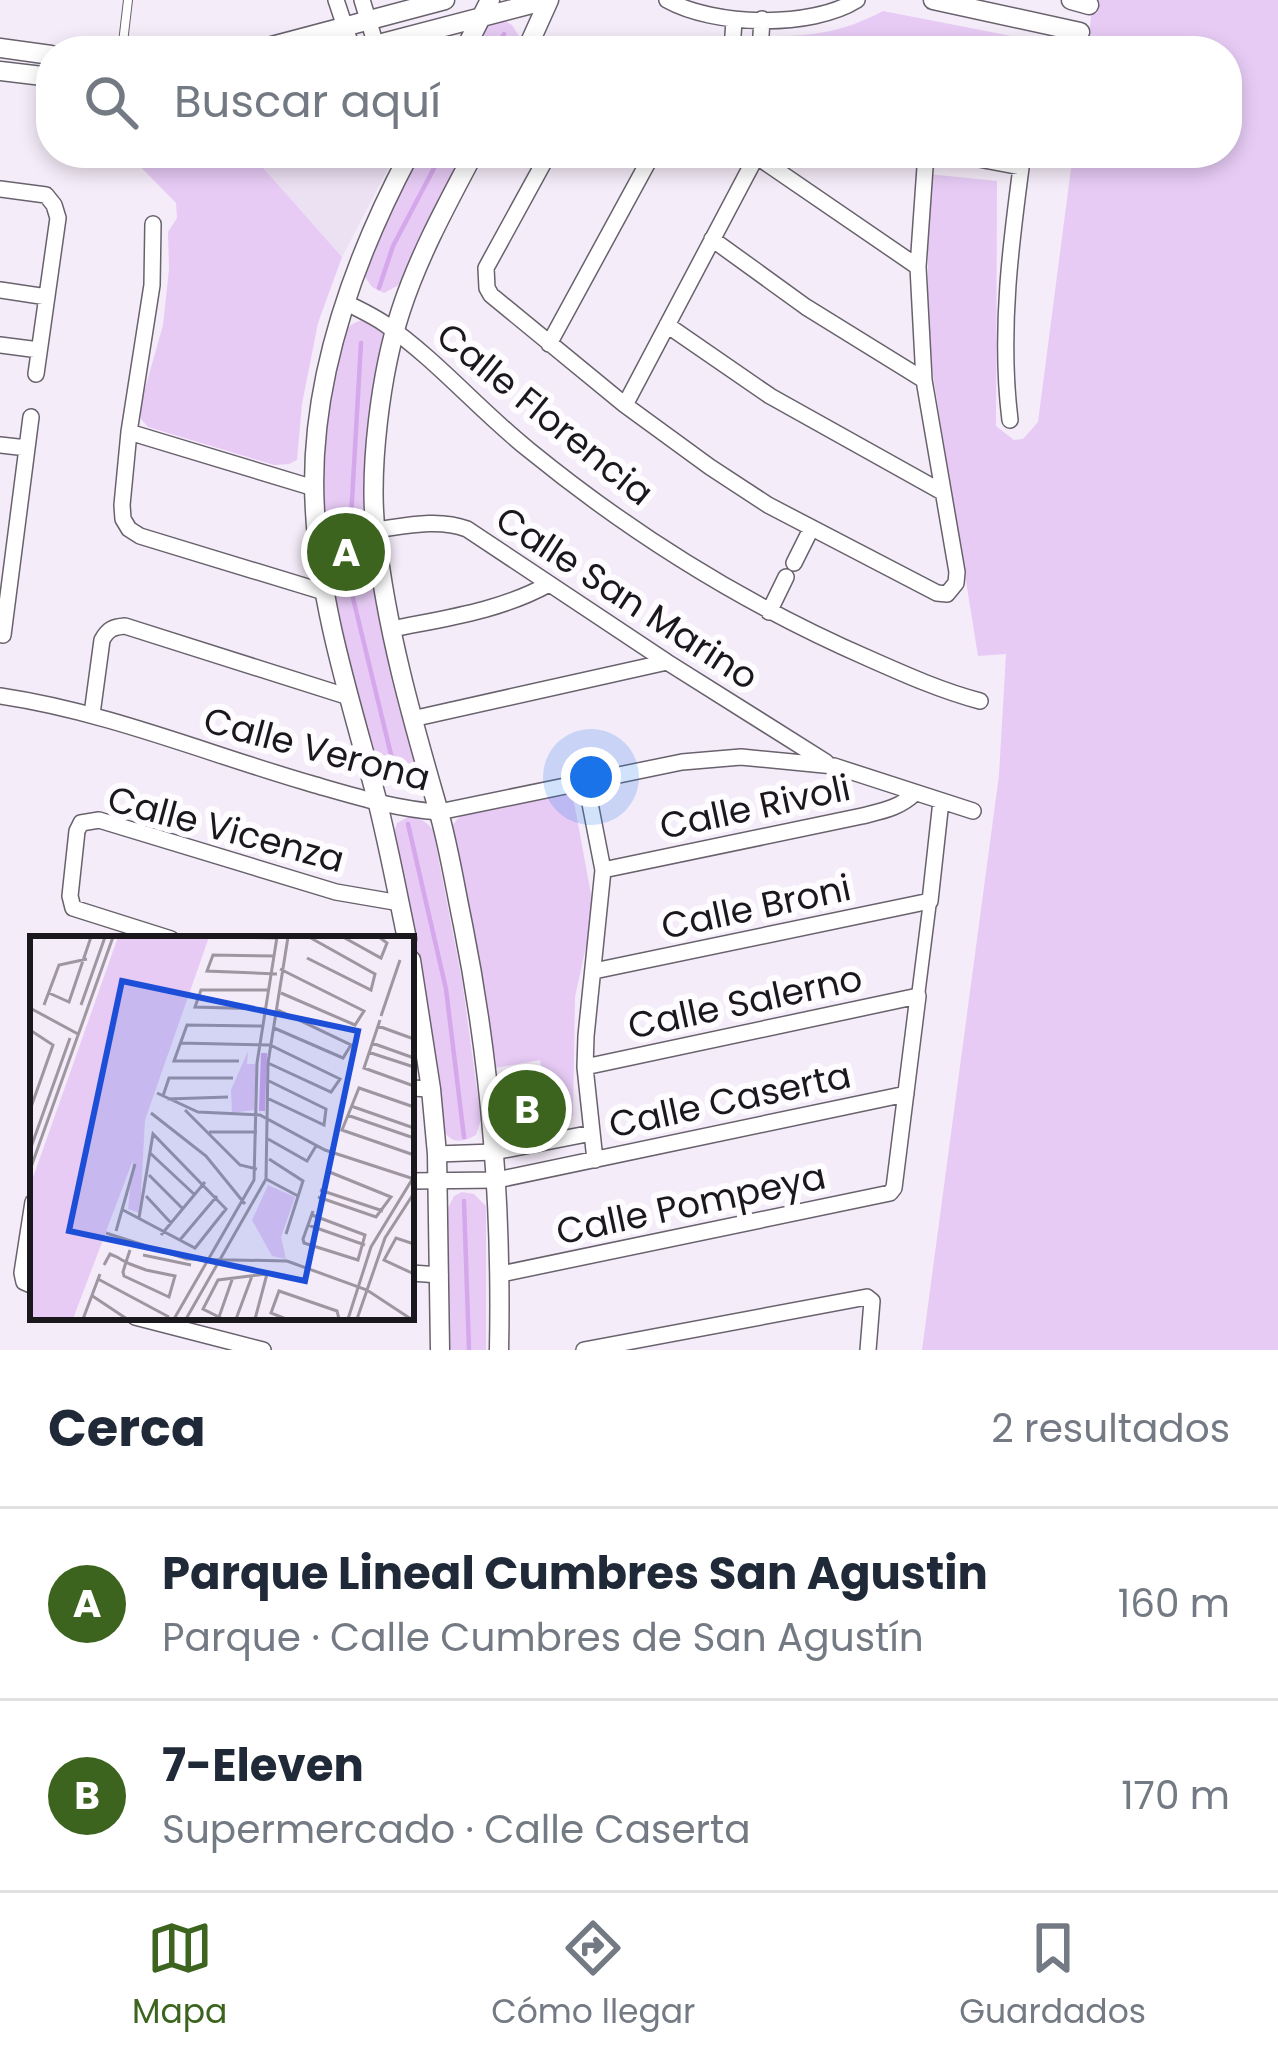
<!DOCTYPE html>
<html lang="es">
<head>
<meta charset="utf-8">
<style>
  body { margin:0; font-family:Poppins,sans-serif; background:#f6f6f7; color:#1f2937 }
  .you { position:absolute; left:591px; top:777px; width:42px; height:42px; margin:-30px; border:9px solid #fff; border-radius:50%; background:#1a73e8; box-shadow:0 0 0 18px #1a73e833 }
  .badge { display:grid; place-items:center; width:78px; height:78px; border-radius:50%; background:#3c641e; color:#fff; font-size:39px; font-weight:700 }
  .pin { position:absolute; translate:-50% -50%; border:6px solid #fff; box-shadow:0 3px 12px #0006 }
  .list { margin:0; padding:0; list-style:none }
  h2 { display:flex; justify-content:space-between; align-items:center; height:156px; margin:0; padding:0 48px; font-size:51px }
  h2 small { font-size:39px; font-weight:400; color:#747a83 }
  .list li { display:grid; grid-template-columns:78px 1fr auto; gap:36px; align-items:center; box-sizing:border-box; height:192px; padding:0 48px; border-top:3px solid #e0e1e3 }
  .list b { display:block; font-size:45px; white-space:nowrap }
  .list p { margin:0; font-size:39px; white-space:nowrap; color:#747a83 }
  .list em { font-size:39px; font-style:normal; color:#747a83 }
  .icon { flex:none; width:66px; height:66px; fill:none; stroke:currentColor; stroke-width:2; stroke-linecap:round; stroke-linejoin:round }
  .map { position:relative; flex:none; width:1278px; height:1350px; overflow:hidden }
  .search { position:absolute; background:#fff; box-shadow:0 6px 18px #0003; left:36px; right:36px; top:36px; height:132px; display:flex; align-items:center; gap:30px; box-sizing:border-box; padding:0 42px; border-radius:48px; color:#747a83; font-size:45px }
  .sheet { height:540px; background:#fff }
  nav { display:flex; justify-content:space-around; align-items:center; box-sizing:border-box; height:168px; border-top:3px solid #e0e1e3; background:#fff; font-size:33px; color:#747a83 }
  nav a { display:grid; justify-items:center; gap:6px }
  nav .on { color:#3c641e }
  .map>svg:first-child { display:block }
  .built { fill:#ece0f3 }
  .green { fill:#e7cbf5 }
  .shadow { fill:#0003 }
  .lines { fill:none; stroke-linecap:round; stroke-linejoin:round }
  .stream { stroke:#d4a8ea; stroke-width:4.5 }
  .building { fill:#512a63 }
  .service-casing { stroke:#69626d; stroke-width:10 }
  .pedestrian-casing { stroke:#69626d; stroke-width:15 }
  .minor-casing { stroke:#69626d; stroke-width:18 }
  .tertiary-casing { stroke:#69626d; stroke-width:21 }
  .service { stroke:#fff; stroke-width:8 }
  .pedestrian { stroke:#fff; stroke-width:12 }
  .minor { stroke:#fff; stroke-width:15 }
  .tertiary { stroke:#fff; stroke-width:18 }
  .labels { text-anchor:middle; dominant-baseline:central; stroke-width:12; stroke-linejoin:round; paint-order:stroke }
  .street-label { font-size:36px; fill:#1b181d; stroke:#fefcff }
  .inset-river { fill:none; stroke:#d4a8ea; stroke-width:6 }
  .inset-road { fill:none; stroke:#9e97a1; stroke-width:3 }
  .view { fill:#1d4ed8; fill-opacity:0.15; stroke:#1d4ed8; stroke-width:6 }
  .inset-edge { fill:none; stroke:#1b181d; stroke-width:6 }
</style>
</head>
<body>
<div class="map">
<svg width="1278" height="1350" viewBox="0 0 1278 1350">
  <rect width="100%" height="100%" fill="#f5ecf9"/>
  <!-- built -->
  <path class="built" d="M 250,153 L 396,153 L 342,257 Z"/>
  <!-- green -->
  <path class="green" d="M 1093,0 L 1278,0 L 1278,1350 L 922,1350 L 999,775 L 1006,654 L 978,656 L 933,375 L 928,317 L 928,174 L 997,181 L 996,426 L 1014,440 L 1023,439 L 1038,422 L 1073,153 L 1227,153 L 1227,51 L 1087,51 Z
    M 883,11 L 1022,38 L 1020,51 L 778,51 L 777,36 C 817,36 847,30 883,11 Z
    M 497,21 L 505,21 L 512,25 L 520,38 L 516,51 L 474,51 L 486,27 Z
    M 127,153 L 250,153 L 342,257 L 318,323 L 302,404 L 297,460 L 289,464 L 274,465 L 148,427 L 141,419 L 139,410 L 163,325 L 169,269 L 168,232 L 177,218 L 176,203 Z
    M 420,153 L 464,153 L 404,279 L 397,286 L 384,293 L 372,287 L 365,277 C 373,233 400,192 420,153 Z
    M 363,320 L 374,323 L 383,333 L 367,433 L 363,499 L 366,554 L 416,762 C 413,783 394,791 377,777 C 349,665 317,561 325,444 C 327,416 329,389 336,362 C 341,343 342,324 363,320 Z
    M 564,792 L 573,797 L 594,910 L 575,997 L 573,1116 L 552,1129 L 540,1060 L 495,1068 L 451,827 L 461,815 Z
    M 408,817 C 419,817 426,821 433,830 L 462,980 L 481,1119 L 476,1135 C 463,1143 449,1144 443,1128 C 434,1030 414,935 392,839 L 397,823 Z
    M 462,1192 L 474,1194 L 486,1206 L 486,1350 L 447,1350 L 446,1212 L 454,1196 Z"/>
  <!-- shadow -->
  <path class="shadow" d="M 546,1082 L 550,1112 L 547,1116 L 524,1089 L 528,1085 Z"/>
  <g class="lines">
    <!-- stream -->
    <path class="stream" d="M 495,51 L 504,34
      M 379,288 L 393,246 L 442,153
      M 361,343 L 351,518 L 352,594 L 396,775
      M 408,824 L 446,989 L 464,1137
      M 464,1201 L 469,1350"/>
  </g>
  <!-- building -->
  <path class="building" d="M 543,1084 L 548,1119 L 526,1122 L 521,1088 Z"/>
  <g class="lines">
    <!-- service casing -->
    <g class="service-casing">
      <path id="service" d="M 122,51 L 128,0
        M 49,133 L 51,116"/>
    </g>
    <!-- pedestrian casing -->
    <g class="pedestrian-casing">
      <path id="pedestrian" d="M 918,996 L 930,901"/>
    </g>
    <!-- minor casing -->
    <g class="minor-casing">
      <path id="minor" d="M 336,0 L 353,51
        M 362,0 L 376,45
        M 667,0 C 713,26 811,29 857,0
        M 610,51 L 619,51
        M 732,51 L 734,20
        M 760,51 L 762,19
        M 549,153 L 486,268 L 487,288 L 491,295 L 625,405 L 710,467 L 768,505 L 937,593 L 947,594 L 956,583 L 957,572 L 924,380 L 918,267 L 926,153
        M 947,153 L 1021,167
        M 756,156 L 918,267
        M 0,189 L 46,195 L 54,205 L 58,218 L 36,374
        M 153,224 L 152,285 L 129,432 L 122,505 L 123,519 L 129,529 L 140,536 L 324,592
        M 712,239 L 806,307 L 924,380
        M 0,290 L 47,297
        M 345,302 C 358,309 372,315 385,324 C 437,360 479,410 529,450 C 632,534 748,606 870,659 C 906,675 942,691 980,701
        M 667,325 L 770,396 L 942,492
        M 549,344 L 653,153
        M 0,345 L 39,350
        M 625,405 L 758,153
        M 1010,420 C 999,331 1011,241 1023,153
        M 129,432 L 314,488
        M 0,445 L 27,448
        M 375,530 C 405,526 438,518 467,529 L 667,662 L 826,762
        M 794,563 L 811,529
        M 769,612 L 786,577
        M 392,629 C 446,618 500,611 549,584
        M 3,635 L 31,417
        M 0,696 C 108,712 208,754 312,784 C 354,796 395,809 439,812 L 682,762 L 741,757 L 834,766 L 973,811
        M 92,714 L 102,640 C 108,629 113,627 125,626 L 349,697
        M 412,719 L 667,662
        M 586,783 L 603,870 L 586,1036 L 585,1067 L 595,1160
        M 603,870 L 862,816 C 882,811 900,808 915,793
        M 171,939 L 73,908 L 70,896 L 77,831 L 81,823 L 99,820 L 336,892 L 400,903
        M 594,971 L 930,901 L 941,801
        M 411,1088 L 431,1089
        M 437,1154 L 494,1152 L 592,1133
        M 411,1181 L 497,1180 L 906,1094
        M 33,1202 L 22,1273 L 24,1282 L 33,1286
        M 411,1273 L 440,1275
        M 501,1274 L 890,1193 L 894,1188 L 918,996 L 585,1067
        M 135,1317 L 263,1350
        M 584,1350 L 867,1297 L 872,1301 L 868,1350"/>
    </g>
    <!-- tertiary casing -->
    <g class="tertiary-casing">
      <path id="tertiary" d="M 933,0 L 1080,32
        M 1071,0 L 1089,5
        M 0,48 L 51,55
        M 253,51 L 445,0
        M 352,51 L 547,0
        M 464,51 L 490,0
        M 526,51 L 549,0
        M 0,71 L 51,77
        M 474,153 C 447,204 419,255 401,310 C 381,371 368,470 376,535 C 386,628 412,719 438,809 C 449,847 455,887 463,925 C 491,1065 502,1207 499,1350
        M 407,939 C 397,891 388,843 376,796 C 351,702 320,608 315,511 C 307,386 352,262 410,153
        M 411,960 L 431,1089 L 437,1154 L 440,1350"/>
    </g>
    <!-- service -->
    <use href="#service" class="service"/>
    <!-- pedestrian -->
    <use href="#pedestrian" class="pedestrian"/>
    <!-- minor -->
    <use href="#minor" class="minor"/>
    <!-- tertiary -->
    <use href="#tertiary" class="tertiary"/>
  </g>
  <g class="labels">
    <!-- street labels -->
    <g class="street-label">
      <text transform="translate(545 414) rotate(39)">Calle Florencia</text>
      <text transform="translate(627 598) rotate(33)">Calle San Marino</text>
      <text transform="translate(317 749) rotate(15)">Calle Verona</text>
      <text transform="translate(755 807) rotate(-12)">Calle Rivoli</text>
      <text transform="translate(226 829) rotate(15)">Calle Vicenza</text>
      <text transform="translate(756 907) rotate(-12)">Calle Broni</text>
      <text transform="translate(745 1002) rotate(-12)">Calle Salerno</text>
      <text transform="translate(730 1100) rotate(-12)">Calle Caserta</text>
      <text transform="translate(691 1204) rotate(-12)">Calle Pompeya</text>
    </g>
  </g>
  <!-- overview -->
  <g transform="translate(30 936)">
    <rect width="384" height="384" fill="#f5ecf9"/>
    <path d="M 88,1 L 179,1 L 115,184 L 110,277 L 98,273 L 103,224 L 43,383 L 0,383 L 0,250 ZM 218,115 L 217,128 L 226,128 L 224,174 L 202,177 L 201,154 ZM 238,249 L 265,261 L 251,301 L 256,323 L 242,320 L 222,284 Z" fill="#e7cbf5"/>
    <path class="inset-river" d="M 232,175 L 234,117"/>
    <path class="inset-road" d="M 207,1 L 247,2M 313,1 L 351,22 L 357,7 L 349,1M 245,20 L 183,19 L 177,35 L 247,38M 277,22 L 341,54 L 345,38 L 279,1M 250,33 L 334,75 L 325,89 L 251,57M 19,57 L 39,66 L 61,1M 14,69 L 29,29 L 57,23M 51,69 L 75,1M 0,72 L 48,98M 237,73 L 165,71 L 171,54 L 240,54M 351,80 L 370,24M 350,84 L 334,132 L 384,150M 348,90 L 384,103M 244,92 L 313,122 L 321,109 L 248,74M 0,94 L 23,109 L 0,174M 150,107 L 240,109 L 310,143 L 301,156 L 238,127M 342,107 L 384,122M 338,116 L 384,131M 209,125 L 144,125 L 157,89 L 233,90M 127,157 L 168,176 L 230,179 L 295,214 L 384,243M 133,160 L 139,142 L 203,142M 237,162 L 294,189 L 296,173 L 237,144M 137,163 L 198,161M 321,170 L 384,192M 384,171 L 329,152 L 312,194 L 384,219M 155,174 L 210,229 L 227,233M 121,177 L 176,220 L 215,268M 317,179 L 384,202M 179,196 L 227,196M 238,203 L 277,225 L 286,210M 0,214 L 40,102M 120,217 L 165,259M 239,223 L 273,245 L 256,298M 0,234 L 83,1M 119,239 L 153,273M 236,243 L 268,260M 290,254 L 353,275M 116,260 L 141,287M 288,261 L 346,281 L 361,261 L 297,235M 93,274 L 165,312 L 196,273 L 123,198 L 109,282M 282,279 L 335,299 L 328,324 L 274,307 L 273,303 L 283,275M 278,289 L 335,309M 86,295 L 105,228M 76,297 L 157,323 L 257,325 L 337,354 L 381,383M 131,299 L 175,246M 149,305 L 187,260M 384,308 L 366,302 L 354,324 L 384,338M 113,319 L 161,329M 74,329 L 80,318 L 87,321 L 92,324 L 100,328 L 116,334 L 145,340 L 139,361 L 94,340 L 93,336 L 96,326 L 100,314M 68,343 L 139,381M 61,359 L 97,383M 189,381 L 203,341M 53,383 L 70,338M 144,383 L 224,244 L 227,127 L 247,1M 156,383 L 236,243 L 238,127 L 258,1M 193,383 L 173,373 L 188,344 L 237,338 L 225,383M 206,383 L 222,340M 256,383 L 241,377 L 249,355 L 307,375 L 309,383M 318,383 L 341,311 L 383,242M 327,383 L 355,302 L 384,257"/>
    <path class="view" d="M 92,45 L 328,95 L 275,345 L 39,295 Z"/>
    <rect width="384" height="384" class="inset-edge"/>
  </g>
</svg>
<div class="you"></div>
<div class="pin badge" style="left:346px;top:552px">A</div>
<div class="pin badge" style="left:527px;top:1109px">B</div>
<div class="search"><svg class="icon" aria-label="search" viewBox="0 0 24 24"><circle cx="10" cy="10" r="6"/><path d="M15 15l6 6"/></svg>Buscar aquí</div>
</div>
<section class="sheet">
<h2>Cerca<small>2 resultados</small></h2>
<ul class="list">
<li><span class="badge">A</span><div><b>Parque Lineal Cumbres San Agustin</b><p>Parque · Calle Cumbres de San Agustín</p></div><em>160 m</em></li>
<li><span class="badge">B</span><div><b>7-Eleven</b><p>Supermercado · Calle Caserta</p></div><em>170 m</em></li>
</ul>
</section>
<nav>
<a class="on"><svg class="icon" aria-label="map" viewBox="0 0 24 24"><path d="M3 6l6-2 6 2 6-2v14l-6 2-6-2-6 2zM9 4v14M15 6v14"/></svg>Mapa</a>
<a><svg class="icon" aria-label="directions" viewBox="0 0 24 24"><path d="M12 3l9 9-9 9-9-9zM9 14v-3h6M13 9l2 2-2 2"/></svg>Cómo llegar</a>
<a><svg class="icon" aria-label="saved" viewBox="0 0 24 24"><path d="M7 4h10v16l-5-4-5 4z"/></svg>Guardados</a>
</nav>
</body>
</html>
